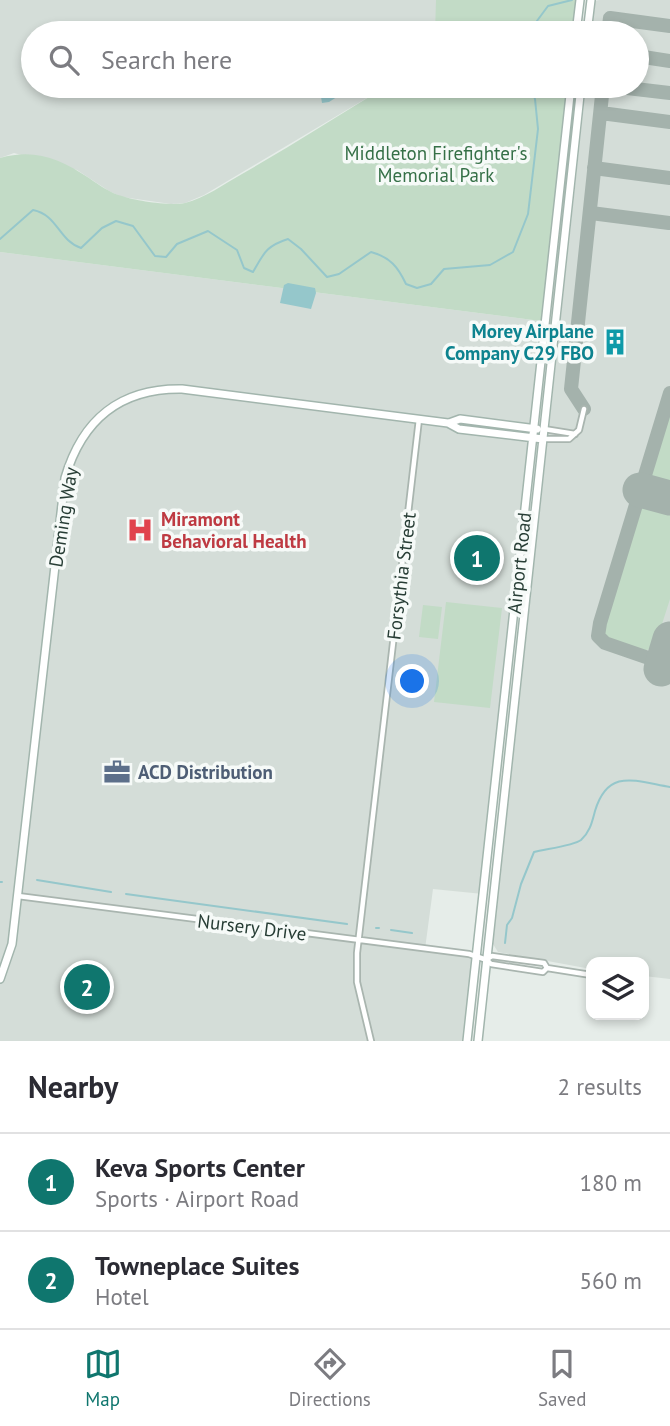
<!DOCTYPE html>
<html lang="en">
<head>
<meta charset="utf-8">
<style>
  body { margin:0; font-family:"PT Sans",sans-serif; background:#f7f7f7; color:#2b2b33 }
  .controls { position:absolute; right:21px; bottom:21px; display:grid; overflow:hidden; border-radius:14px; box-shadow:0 4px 10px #0003 }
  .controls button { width:63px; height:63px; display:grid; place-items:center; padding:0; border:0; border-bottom:2px solid #e1e1e2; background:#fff; color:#2b2b33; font:35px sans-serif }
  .you { position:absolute; left:413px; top:682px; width:24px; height:24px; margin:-18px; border:5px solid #fff; border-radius:50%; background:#1a73e8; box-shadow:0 0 0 10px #1a73e833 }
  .badge { display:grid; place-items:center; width:46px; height:46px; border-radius:50%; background:#0f766e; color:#fff; font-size:23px; font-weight:700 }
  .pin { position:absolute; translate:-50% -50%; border:4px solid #fff; box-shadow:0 2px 7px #0006 }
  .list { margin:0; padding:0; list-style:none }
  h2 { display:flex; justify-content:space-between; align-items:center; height:91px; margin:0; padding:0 28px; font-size:30px }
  h2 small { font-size:23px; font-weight:400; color:#7c7c81 }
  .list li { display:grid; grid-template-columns:46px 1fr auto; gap:21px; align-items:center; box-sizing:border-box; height:98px; padding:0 28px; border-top:2px solid #e1e1e2 }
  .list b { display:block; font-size:26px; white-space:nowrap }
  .list p { margin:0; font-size:23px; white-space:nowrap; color:#7c7c81 }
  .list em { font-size:23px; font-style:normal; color:#7c7c81 }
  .icon { flex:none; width:38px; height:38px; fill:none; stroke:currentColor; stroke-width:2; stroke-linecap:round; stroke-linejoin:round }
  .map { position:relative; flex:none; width:670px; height:1041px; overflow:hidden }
  .search { position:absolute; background:#fff; box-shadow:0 4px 10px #0003; left:21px; right:21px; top:21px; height:77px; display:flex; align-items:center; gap:18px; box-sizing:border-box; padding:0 24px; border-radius:38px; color:#7c7c81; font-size:26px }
  .sheet { height:287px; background:#fff }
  nav { display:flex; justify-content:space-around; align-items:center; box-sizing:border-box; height:98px; border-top:2px solid #e1e1e2; background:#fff; font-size:19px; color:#7c7c81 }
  nav a { display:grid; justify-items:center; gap:4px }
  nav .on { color:#0f766e }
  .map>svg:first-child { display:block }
  .built { fill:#d4ddd8 }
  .green { fill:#c2dbc6 }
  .water { fill:#95c7cb }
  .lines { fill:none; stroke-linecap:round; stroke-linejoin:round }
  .stream { stroke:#95c7cb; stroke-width:2 }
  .taxiway { stroke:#a4b2ac; stroke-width:14 }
  .runway { stroke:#a4b2ac; stroke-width:35 }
  .street-casing { stroke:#a9b5af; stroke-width:8 }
  .secondary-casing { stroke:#a2b5ad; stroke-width:10 }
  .street { stroke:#fff; stroke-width:4.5 }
  .secondary { stroke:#fff; stroke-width:7 }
  .labels { text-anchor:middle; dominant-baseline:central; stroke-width:7; stroke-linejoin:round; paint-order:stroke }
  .park-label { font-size:19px; fill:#357047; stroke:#f6faf8 }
  .culture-label { font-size:19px; font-weight:bold; fill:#0d838f; stroke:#f6faf8; text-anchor:end }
  .street-label { font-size:19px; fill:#273d35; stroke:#f6faf8 }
  .health-label { font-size:19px; font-weight:bold; fill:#be3a42; stroke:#f6faf8; text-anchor:start }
  .service-label { font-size:19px; font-weight:bold; fill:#4e5e75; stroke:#f6faf8; text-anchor:start }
</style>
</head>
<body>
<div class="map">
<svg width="670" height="1041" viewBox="0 0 670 1041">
  <rect width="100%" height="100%" fill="#e6ede9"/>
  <!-- built -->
  <path class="built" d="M 0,0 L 436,0 L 437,10 L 435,33 L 33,33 L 33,86 L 387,86 L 204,195 L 185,203 L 171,204 L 122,197 L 109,191 L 77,170 L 14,153 L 0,158 Z
    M 599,0 L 670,0 L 670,979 L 644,976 L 644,962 L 591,962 L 591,969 L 498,952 L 493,944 L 586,86 L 637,86 L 637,33 L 592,33 L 595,1 Z
    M 0,252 L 541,321 L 533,398 L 535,415 L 483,894 L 433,889 L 425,949 L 476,956 L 467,1041 L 0,1041 Z"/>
  <!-- green -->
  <path class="green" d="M 436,0 L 577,0 L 573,33 L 435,33 Z
    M 387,86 L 567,86 L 541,321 L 0,252 L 0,158 C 35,148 60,159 89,178 C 99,185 110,193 122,196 C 136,201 170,206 185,203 C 205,198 224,184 242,174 C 291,146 339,115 387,86 Z
    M 670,406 L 670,485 L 649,479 Z
    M 640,507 L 670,515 L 670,599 L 655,646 C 643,657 615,645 605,635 L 604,625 Z
    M 446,602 L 502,608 L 490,708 L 434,702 Z
    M 423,605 L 442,607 L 438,639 L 419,637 Z"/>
  <!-- water -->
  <path class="water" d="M 338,86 L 354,86 L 329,102 L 322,103 L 321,97 Z
    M 288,283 L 315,288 L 316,293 L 311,309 L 280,303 L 284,285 Z"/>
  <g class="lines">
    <!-- stream -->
    <path class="stream" d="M 528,33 L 548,6 L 572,0
      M 0,239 L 33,210 C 58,215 58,240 81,248 L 102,228 L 116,221 L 133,226 L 155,256 L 166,257 L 177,244 L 208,231 L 237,250 L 244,268 L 253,272 C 264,253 266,246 288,239 L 301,249 L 327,277 L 339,274 L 371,252 C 390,257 398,267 406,284 L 417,288 L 431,284 L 444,269 L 490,265 L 513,252 L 528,214 L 538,129 L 535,99 L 530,86
      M 37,880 L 111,892
      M 0,882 L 2,882
      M 126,894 L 347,924
      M 376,928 L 379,928
      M 391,930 L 412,933
      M 505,943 L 507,925 L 512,918 L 521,884 L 534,852 C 545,849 573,846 581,840 C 590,832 592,822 595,811 C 608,768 635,781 670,787"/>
    <!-- taxiway -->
    <path class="taxiway" d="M 608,33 L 610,18 L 670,26
      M 637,56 L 670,61
      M 610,86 L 670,93
      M 601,113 L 670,122
      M 594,168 L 670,178
      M 591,213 L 669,223
      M 584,409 L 571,389 L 603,86
      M 663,663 L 605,643 L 598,636 L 600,623 L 670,393"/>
    <!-- runway -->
    <path class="runway" d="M 640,490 L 670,498
      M 661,669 L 670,639"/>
    <!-- street casing -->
    <g class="street-casing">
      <path id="street" d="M 544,429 L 575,434
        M 543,439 L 569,439 L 579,430 L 584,409
        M 18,896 L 469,954 L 487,960 L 491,964 L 543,972 L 547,968
        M 487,959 L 492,956 L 544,963 L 547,968 L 591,975
        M 644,982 L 645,982
        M 371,1041 L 357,982 L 357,953 L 419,419"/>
    </g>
    <!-- secondary casing -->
    <g class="secondary-casing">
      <path id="secondary" d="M 576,33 L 580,0
        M 587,33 L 591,0
        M 449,423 L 460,419 L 537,429
        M 0,979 L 12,944 L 65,478 C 82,420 120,388 182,389 L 448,423 L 459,429 L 543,439
        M 467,1041 L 571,86
        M 478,1041 L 581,86"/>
    </g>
    <!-- street -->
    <use href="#street" class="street"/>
    <!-- secondary -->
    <use href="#secondary" class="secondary"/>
  </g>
  <!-- icons -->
  <defs>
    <g id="building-bare" transform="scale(2.1)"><path d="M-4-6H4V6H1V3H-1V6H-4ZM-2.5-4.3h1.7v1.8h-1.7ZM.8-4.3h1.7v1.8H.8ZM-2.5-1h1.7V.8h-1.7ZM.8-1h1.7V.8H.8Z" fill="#0f9aa8" stroke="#f6faf8" stroke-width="2.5" paint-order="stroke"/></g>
    <g id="hospital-bare" transform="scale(2.1)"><path d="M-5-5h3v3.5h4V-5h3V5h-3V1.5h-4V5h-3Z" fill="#e0444e" stroke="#f6faf8" stroke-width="2.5" paint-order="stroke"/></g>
    <g id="office-bare" transform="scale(2.1)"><path d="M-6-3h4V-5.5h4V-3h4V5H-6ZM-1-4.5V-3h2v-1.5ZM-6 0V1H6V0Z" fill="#5c6f8a" stroke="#f6faf8" stroke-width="2.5" paint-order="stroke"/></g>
  </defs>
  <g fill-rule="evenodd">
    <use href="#building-bare" x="615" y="342"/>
    <use href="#hospital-bare" x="140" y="530"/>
    <use href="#office-bare" x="117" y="772"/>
  </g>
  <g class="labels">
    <!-- park labels -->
    <g class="park-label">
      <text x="436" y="153">Middleton Firefighter's<tspan x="436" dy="22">Memorial Park</tspan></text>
    </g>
    <!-- culture labels -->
    <g class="culture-label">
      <text x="594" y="331">Morey Airplane<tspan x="594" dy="22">Company C29 FBO</tspan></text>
    </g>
    <!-- street labels -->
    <g class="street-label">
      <text transform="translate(63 517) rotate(-81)">Deming Way</text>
      <text transform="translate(519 563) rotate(-84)">Airport Road</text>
      <text transform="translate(401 576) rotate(-83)">Forsythia Street</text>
      <text transform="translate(252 927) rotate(7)">Nursery Drive</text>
    </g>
    <!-- health labels -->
    <g class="health-label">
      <text x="161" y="519">Miramont<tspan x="161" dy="22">Behavioral Health</tspan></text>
    </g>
    <!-- service labels -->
    <g class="service-label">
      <text x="138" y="772">ACD Distribution</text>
    </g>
  </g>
</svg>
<div class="controls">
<button><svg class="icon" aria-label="layers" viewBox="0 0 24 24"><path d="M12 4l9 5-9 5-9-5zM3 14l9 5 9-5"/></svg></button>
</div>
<div class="you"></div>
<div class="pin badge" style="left:477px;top:558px">1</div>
<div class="pin badge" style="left:87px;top:987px">2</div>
<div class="search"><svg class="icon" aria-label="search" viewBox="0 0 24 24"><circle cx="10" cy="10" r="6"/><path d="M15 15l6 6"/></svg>Search here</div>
</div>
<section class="sheet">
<h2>Nearby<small>2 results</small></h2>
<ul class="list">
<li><span class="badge">1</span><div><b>Keva Sports Center</b><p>Sports · Airport Road</p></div><em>180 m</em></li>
<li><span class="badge">2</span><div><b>Towneplace Suites</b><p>Hotel</p></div><em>560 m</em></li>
</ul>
</section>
<nav>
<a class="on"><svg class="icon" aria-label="map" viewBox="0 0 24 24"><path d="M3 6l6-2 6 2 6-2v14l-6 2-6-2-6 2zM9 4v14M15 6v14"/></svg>Map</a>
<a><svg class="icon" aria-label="directions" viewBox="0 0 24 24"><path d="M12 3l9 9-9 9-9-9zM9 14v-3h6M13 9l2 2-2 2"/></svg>Directions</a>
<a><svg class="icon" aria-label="saved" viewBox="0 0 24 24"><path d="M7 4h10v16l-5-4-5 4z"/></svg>Saved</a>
</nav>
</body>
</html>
